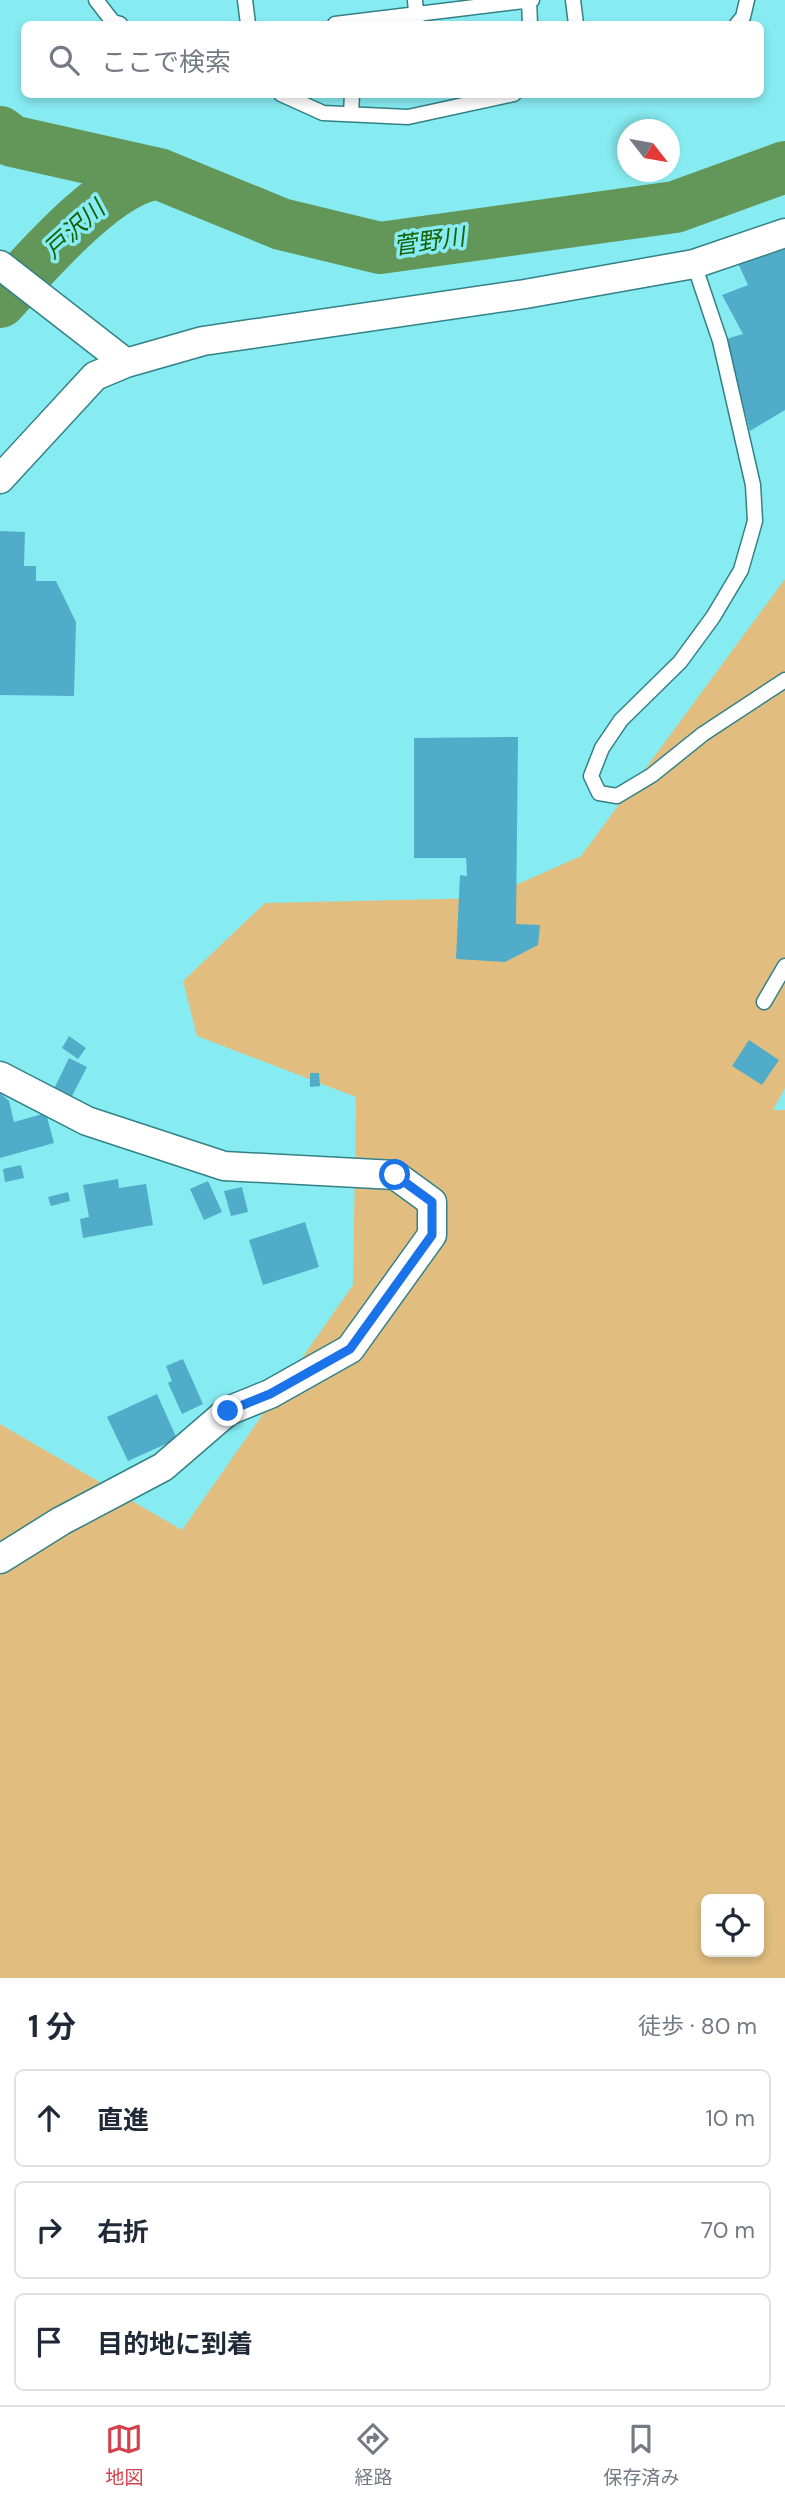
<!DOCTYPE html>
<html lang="ja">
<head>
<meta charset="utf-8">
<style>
  body { margin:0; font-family:"DM Sans","Noto Sans JP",sans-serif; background:#f6f6f7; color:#1f2937 }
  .controls { position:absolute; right:21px; bottom:21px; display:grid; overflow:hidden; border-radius:10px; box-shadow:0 4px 10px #0003 }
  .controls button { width:63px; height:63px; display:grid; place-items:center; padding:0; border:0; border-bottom:2px solid #e0e1e3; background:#fff; color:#1f2937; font:35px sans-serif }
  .compass { position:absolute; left:617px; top:119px; width:63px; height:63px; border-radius:50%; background:#fff; box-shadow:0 4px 10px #0003; rotate:121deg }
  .stop { position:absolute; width:21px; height:21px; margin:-16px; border:5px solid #1a73e8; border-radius:50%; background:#fff }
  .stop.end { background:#1a73e8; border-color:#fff; box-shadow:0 2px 7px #0008 }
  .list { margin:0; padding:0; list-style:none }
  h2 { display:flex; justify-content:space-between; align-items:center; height:91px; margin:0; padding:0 28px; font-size:30px }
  h2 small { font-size:23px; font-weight:400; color:#747a83 }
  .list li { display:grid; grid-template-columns:46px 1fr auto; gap:21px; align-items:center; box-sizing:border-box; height:98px; margin:0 14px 14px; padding:0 14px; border:2px solid #e0e1e3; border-radius:10px }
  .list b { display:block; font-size:26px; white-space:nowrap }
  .list em { font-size:23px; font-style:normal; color:#747a83 }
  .icon { flex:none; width:38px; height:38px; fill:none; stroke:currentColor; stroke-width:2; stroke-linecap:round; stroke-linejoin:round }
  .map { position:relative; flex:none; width:785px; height:1978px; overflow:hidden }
  .search { position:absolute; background:#fff; box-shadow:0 4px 10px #0003; left:21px; right:21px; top:21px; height:77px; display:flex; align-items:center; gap:18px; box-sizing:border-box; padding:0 24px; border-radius:10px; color:#747a83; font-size:26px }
  .sheet { height:427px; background:#fff }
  nav { display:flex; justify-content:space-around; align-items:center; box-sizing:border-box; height:98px; border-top:2px solid #e0e1e3; background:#fff; font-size:19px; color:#747a83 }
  nav a { display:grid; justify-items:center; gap:4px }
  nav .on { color:#d2424d }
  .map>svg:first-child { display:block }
  .green { fill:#e1be80; fill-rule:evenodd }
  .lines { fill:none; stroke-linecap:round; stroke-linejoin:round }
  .river { stroke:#63975a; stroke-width:52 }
  .building { fill:#50acc8 }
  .lane-casing { stroke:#328186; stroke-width:17 }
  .street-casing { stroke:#328186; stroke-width:31 }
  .lane { stroke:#fff; stroke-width:14 }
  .street { stroke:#fff; stroke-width:28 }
  .route { stroke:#1a73e8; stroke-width:9 }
  .labels { text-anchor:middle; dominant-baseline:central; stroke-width:7; stroke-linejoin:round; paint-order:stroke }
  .water-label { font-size:24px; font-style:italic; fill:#186007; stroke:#87ecf2 }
</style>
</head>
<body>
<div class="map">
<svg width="785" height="1978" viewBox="0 0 785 1978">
  <rect width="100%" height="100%" fill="#87ecf2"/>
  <!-- green -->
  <path class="green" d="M 785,579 L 785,1088 L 773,1110 L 785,1110 L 785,1978 L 0,1978 L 0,1424 L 182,1530 L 353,1285 L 356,1097 L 197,1036 L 183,981 L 265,903 L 487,898 L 581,856 ZM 706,1899 L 759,1899 L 759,1952 L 706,1952 Z"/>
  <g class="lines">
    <!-- river -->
    <path class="river" d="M 0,132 L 12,141 L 159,174 L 281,224 L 380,248 L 675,207 L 785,167
      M 0,302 C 33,266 110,175 159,174"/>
  </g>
  <!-- building -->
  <path class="building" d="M 785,245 L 785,410 L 750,431 L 726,339 L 743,334 L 722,295 L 748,285 L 737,261 Z
    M 0,531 L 25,532 L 24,566 L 36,566 L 36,581 L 56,581 L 76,622 L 74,696 L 0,695 Z
    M 518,737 L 516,924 L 540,925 L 538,945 L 505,962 L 456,959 L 460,875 L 467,876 L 466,858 L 414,858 L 414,738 Z
    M 69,1036 L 86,1048 L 78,1059 L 62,1048 Z
    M 749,1040 L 779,1060 L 762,1085 L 732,1066 Z
    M 69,1058 L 87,1067 L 71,1098 L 54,1089 Z
    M 310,1073 L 319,1073 L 320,1086 L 310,1087 Z
    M 0,1093 L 9,1101 L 14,1122 L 46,1113 L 54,1143 L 0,1158 Z
    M 21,1165 L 24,1178 L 5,1182 L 3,1169 Z
    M 118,1179 L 119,1188 L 146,1184 L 153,1225 L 83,1238 L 80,1219 L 89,1217 L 83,1185 Z
    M 208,1181 L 222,1212 L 204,1220 L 190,1189 Z
    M 242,1187 L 248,1212 L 231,1216 L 224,1191 Z
    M 68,1192 L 70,1201 L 51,1206 L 48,1197 Z
    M 305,1222 L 319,1267 L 263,1285 L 249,1240 Z
    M 183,1359 L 203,1404 L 182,1414 L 168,1383 L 172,1381 L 166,1366 Z
    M 157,1394 L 177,1439 L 128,1461 L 107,1417 Z"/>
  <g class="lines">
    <!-- lane casing -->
    <g class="lane-casing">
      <path id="lane" d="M 96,0 L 113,22 L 120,24
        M 245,0 L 248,24
        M 415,0 L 417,24
        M 529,0 L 530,24
        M 573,0 L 576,24
        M 335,24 L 532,0
        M 737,24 L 743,17 L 747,0
        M 281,94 L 323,113 L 408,117 L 514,94
        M 351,114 L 352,94
        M 694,264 L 720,341 L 753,485 L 755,521 L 741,570 L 713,617 L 680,662 L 621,720 L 602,748 L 591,776 L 599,793 L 617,796 L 652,775 L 703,734 L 785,680
        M 764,1002 L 785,966"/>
    </g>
    <!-- street casing -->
    <g class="street-casing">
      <path id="street" d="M 0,265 L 126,363
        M 0,479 L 95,376 L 126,363 L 203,341 L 525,294 L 694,264 L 785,233
        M 0,1076 L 87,1121 L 224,1166 L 395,1175 L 432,1202 L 432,1235 L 350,1349 L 270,1394 L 228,1411 L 163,1467 L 61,1521 L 0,1559"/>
    </g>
    <!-- lane -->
    <use href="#lane" class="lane"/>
    <!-- street -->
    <use href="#street" class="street"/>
  </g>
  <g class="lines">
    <!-- route -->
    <path class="route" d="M 228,1411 L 270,1394 L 350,1349 L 432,1235 L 432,1202 L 395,1175"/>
  </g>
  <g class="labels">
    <!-- water labels -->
    <g class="water-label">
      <text transform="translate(74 229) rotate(-42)">戸沢川</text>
      <text transform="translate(429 241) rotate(-8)">菅野川</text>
    </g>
  </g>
</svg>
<div class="controls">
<button><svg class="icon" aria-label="locate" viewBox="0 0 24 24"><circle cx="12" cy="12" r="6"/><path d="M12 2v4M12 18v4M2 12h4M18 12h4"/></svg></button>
</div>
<svg class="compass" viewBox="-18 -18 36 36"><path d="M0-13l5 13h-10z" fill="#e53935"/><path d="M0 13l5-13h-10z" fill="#747a83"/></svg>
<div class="stop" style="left:395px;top:1175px"></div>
<div class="stop end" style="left:228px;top:1411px"></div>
<div class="search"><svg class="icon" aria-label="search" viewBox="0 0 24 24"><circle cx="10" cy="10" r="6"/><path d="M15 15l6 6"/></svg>ここで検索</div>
</div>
<section class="sheet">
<h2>1 分<small>徒歩 · 80 m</small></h2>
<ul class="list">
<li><svg class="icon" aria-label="ahead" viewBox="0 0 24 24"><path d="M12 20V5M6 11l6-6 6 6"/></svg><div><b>直進</b></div><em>10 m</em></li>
<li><svg class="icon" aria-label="right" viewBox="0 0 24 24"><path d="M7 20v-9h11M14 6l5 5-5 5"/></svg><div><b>右折</b></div><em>70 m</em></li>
<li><svg class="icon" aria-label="arrive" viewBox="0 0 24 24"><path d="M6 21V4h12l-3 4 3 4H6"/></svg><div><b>目的地に到着</b></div></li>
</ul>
</section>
<nav>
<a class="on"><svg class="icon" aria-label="map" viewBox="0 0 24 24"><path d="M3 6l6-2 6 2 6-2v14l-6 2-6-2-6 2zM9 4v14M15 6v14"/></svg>地図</a>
<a><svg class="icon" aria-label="directions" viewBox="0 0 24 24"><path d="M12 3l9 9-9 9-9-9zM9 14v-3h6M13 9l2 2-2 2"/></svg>経路</a>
<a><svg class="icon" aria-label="saved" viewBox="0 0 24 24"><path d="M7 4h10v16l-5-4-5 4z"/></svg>保存済み</a>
</nav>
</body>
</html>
